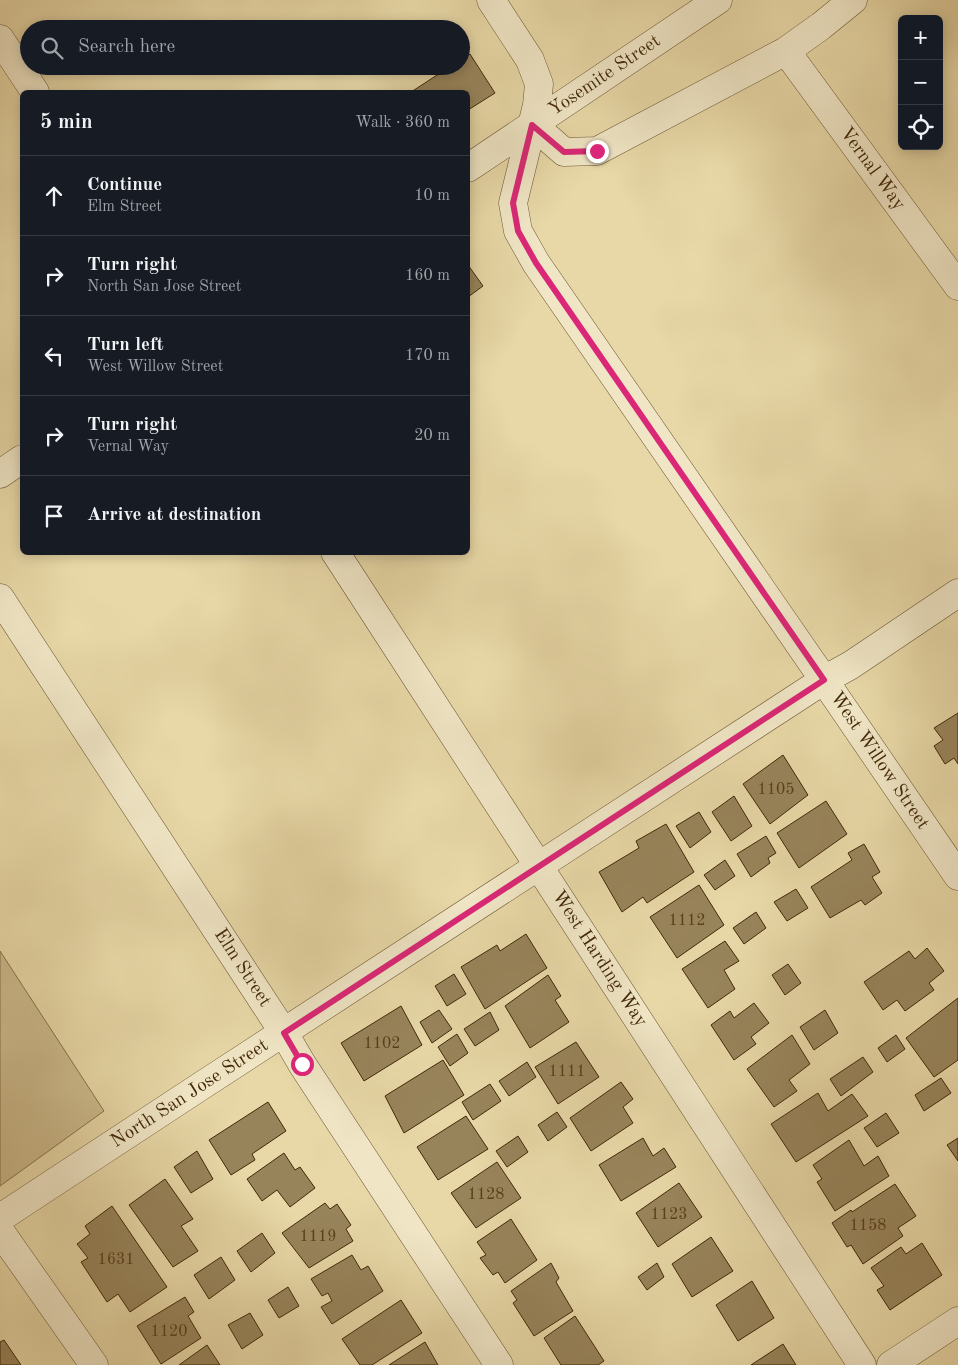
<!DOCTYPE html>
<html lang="en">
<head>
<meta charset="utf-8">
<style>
  body { margin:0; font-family:"Old Standard TT",serif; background:#20242c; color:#f1f3f6 }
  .controls { position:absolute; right:15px; top:15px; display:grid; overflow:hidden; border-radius:8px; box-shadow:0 2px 12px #0003 }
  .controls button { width:45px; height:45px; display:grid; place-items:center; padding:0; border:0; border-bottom:1px solid #363941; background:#171b24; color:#f1f3f6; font:25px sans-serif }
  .stop { position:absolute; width:15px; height:15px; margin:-11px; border:4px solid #db2777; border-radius:50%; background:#fff }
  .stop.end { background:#db2777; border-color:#fff; box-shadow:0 1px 5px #0008 }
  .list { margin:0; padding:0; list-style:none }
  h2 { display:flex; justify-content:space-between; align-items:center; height:65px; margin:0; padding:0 20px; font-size:21px }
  h2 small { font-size:16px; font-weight:400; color:#9ea1a6 }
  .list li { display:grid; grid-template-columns:32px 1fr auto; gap:15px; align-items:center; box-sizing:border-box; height:80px; padding:0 20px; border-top:1px solid #363941 }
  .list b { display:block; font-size:19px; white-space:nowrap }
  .list p { margin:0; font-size:16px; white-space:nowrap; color:#9ea1a6 }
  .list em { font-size:16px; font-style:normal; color:#9ea1a6 }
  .icon { flex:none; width:28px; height:28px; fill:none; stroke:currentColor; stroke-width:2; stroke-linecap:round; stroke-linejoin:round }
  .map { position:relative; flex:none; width:958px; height:1365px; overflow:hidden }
  .search { position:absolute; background:#171b24; box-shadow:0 2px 12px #0003; left:20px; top:20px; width:450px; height:55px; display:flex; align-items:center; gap:12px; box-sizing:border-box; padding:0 18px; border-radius:28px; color:#9ea1a6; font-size:19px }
  .panel { position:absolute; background:#171b24; box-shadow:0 2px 12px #0003; left:20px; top:90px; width:450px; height:465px; border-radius:8px }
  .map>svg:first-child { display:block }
  .green { fill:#ccba8c; stroke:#87714a }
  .building { fill:#98845b; stroke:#422808 }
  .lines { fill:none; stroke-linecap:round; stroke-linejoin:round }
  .minor-casing { stroke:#6c5430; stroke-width:29 }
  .tertiary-casing { stroke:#6c5430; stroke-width:29 }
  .minor { stroke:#f0e6c6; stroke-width:28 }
  .tertiary { stroke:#f0e6c6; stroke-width:28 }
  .route { stroke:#db2777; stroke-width:6 }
  .labels { text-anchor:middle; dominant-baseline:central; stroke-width:4; stroke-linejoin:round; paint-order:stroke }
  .number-label { font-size:16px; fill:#583f1d }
  .street-label { font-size:19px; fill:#422808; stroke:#f0e6c6 }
</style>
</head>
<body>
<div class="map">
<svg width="958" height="1365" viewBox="0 0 958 1365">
  <rect width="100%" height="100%" fill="#e8d8a7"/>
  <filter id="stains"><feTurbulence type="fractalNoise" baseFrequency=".004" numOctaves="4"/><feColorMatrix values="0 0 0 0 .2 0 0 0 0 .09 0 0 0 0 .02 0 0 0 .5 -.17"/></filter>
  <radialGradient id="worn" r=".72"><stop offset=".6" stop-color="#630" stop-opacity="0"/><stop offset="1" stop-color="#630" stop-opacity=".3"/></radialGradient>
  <!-- green -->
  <path class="green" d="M 0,951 L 104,1111 L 0,1186 Z"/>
  <!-- building -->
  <path class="building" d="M 470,54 L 495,93 L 468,110 L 468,92 L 411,92 L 451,66 L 461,66 L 461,60 Z
    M 468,265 L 483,286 L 468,297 Z
    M 958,713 L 958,764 L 954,758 L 945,764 L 934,746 L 943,740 L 934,728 Z
    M 783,755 L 808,795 L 770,824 L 743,784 Z
    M 734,796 L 752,826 L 731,841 L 712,812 Z
    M 826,801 L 847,834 L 799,868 L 777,833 Z
    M 699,812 L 711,832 L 690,848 L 676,826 Z
    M 666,824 L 694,872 L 647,903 L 643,897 L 622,912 L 599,872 L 639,848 L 636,841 Z
    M 766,836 L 776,853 L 768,858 L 770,863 L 751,877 L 737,854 Z
    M 864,844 L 880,872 L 872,877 L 882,893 L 865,905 L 861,900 L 830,918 L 811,887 L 852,860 L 848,853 Z
    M 725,860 L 735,876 L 715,890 L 704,875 Z
    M 699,885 L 724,925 L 677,958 L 650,917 Z
    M 796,889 L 808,908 L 787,921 L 774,902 Z
    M 756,912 L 766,928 L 744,944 L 733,928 Z
    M 526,934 L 547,968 L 485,1009 L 461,967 L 497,945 L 500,951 Z
    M 725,941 L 739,961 L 724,970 L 735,989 L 708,1008 L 682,969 Z
    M 927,948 L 944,971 L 929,983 L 934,990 L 905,1011 L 897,1000 L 883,1010 L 864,982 L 909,951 L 915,959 Z
    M 788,964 L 801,983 L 785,995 L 772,975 Z
    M 454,974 L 466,994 L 447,1006 L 435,986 Z
    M 548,975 L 561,996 L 555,1000 L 569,1022 L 530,1048 L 505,1006 Z
    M 958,998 L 958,1060 L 934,1077 L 906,1038 Z
    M 754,1003 L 769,1023 L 751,1037 L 756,1044 L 734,1060 L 711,1025 L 730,1011 L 734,1018 Z
    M 401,1006 L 422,1045 L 364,1081 L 341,1043 Z
    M 439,1010 L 452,1029 L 432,1043 L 420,1022 Z
    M 825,1010 L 838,1033 L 814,1050 L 800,1027 Z
    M 490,1012 L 499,1030 L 475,1046 L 464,1029 Z
    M 457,1034 L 468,1053 L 450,1066 L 438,1047 Z
    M 792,1035 L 810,1064 L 789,1080 L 797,1091 L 774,1107 L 747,1069 Z
    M 896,1035 L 905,1049 L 887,1062 L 878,1048 Z
    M 576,1042 L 599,1077 L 558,1104 L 535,1067 Z
    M 863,1057 L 873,1072 L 841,1096 L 830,1079 Z
    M 443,1060 L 464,1095 L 404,1133 L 385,1096 Z
    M 527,1062 L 536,1077 L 509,1096 L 499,1081 Z
    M 941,1078 L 951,1093 L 924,1111 L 915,1095 Z
    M 621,1082 L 633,1099 L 623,1107 L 633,1123 L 591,1151 L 570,1118 Z
    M 490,1084 L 501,1101 L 473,1120 L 462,1102 Z
    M 818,1093 L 828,1111 L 852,1094 L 868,1116 L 796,1162 L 771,1124 Z
    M 268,1102 L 286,1131 L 252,1154 L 255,1160 L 231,1175 L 209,1140 Z
    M 557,1112 L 567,1127 L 548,1141 L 538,1125 Z
    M 886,1113 L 899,1133 L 877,1147 L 864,1128 Z
    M 466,1116 L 488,1149 L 438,1180 L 417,1147 Z
    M 518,1136 L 528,1152 L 507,1167 L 496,1151 Z
    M 643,1138 L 653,1156 L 664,1148 L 676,1167 L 621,1201 L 599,1165 Z
    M 958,1138 L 958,1161 L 947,1145 Z
    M 849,1140 L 864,1166 L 878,1156 L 889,1176 L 835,1211 L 817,1182 L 822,1179 L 813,1165 Z
    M 197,1151 L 213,1179 L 191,1193 L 174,1167 Z
    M 284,1153 L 295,1170 L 300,1167 L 315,1188 L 290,1207 L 277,1190 L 262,1201 L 247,1179 Z
    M 497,1162 L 521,1198 L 476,1228 L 451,1193 Z
    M 165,1179 L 193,1219 L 181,1226 L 198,1251 L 173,1267 L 129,1205 Z
    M 679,1183 L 702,1217 L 658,1247 L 636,1213 Z
    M 895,1184 L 916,1216 L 898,1228 L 903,1236 L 863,1264 L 851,1245 L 847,1247 L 832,1223 L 851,1210 L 852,1212 Z
    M 325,1203 L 330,1209 L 337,1204 L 351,1225 L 346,1229 L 353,1241 L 309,1268 L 282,1233 Z
    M 112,1206 L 167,1287 L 130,1312 L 118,1294 L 107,1302 L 81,1262 L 88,1258 L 77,1244 L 90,1234 L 85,1226 Z
    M 511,1219 L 537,1260 L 505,1283 L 498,1272 L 493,1275 L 480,1258 L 486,1255 L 477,1242 Z
    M 262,1233 L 275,1253 L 251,1272 L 237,1251 Z
    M 711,1237 L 733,1271 L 692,1297 L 672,1264 Z
    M 922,1243 L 942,1275 L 890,1310 L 877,1290 L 884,1286 L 871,1268 L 901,1247 L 906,1254 Z
    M 352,1255 L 361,1270 L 368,1266 L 383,1291 L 332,1324 L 321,1307 L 332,1301 L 328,1293 L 322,1296 L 311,1279 Z
    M 221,1257 L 235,1280 L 209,1299 L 194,1275 Z
    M 551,1263 L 559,1278 L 556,1282 L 573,1311 L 534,1336 L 513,1303 L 517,1300 L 511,1291 Z
    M 657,1263 L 664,1277 L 647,1290 L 638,1277 Z
    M 752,1281 L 774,1318 L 738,1341 L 716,1305 Z
    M 288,1287 L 299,1306 L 279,1318 L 268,1300 Z
    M 185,1297 L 194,1312 L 188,1316 L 201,1338 L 161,1364 L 137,1326 Z
    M 401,1300 L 422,1333 L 372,1365 L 360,1365 L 342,1339 Z
    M 250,1313 L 263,1335 L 242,1349 L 228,1325 Z
    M 575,1316 L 604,1361 L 598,1365 L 561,1365 L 544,1338 Z
    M 4,1340 L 21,1365 L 0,1365 L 0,1342 Z
    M 425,1342 L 438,1365 L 389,1365 Z
    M 783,1344 L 796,1365 L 751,1365 Z
    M 207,1345 L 220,1365 L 179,1365 Z"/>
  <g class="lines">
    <!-- minor casing -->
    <g class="minor-casing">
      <path id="minor" d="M 491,0 L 530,60 L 539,84 L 537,105 L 513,203 L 518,231 L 536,263 L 824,680 L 958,876
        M 853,0 L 821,26 L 786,51 L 958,286
        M 533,125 L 564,152 L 597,151 L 786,51
        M 468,168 L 718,0
        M 0,474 L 22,459
        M 0,598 L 284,1033 L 302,1064 L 499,1365
        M 0,1218 L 198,1088 L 824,680 L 851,665 L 958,593
        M 0,1231 L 94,1365
        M 891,1365 L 958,1321"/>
    </g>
    <!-- tertiary casing -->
    <g class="tertiary-casing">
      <path id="tertiary" d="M 0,39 L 35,92
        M 335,552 L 862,1365"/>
    </g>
    <!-- minor -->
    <use href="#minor" class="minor"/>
    <!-- tertiary -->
    <use href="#tertiary" class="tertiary"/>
  </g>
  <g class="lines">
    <!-- route -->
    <path class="route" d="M 302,1064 L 284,1033 L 824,680 L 536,263 L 518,231 L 513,203 L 532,125 L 564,152 L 597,151"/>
  </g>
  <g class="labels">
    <!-- number labels -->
    <g class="number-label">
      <text x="776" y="790">1105</text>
      <text x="687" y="921">1112</text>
      <text x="382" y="1044">1102</text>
      <text x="567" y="1072">1111</text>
      <text x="486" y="1195">1128</text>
      <text x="669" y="1215">1123</text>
      <text x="868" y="1226">1158</text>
      <text x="318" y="1237">1119</text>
      <text x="116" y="1260">1631</text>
      <text x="169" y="1332">1120</text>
    </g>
    <!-- street labels -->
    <g class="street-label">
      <text transform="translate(605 76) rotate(-34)">Yosemite Street</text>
      <text transform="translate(872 169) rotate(54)">Vernal Way</text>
      <text transform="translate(879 761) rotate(56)">West Willow Street</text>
      <text transform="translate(599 959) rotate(57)">West Harding Way</text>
      <text transform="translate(242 968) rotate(57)">Elm Street</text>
      <text transform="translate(190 1094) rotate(-33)">North San Jose Street</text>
    </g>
  </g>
  <rect width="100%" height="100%" filter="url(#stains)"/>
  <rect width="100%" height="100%" fill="url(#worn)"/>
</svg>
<div class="controls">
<button>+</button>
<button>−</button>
<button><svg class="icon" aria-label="locate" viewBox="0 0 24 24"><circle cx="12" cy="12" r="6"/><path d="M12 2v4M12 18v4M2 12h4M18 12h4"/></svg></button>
</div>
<div class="stop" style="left:302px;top:1064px"></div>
<div class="stop end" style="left:597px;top:151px"></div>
<div class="search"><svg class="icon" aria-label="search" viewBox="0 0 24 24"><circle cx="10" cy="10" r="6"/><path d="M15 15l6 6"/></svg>Search here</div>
<section class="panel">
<h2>5 min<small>Walk · 360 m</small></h2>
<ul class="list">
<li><svg class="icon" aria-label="ahead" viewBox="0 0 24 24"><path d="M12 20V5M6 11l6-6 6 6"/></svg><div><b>Continue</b><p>Elm Street</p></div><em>10 m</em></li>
<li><svg class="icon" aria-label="right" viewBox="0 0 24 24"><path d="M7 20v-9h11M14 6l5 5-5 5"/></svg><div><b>Turn right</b><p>North San Jose Street</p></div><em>160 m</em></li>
<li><svg class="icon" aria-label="left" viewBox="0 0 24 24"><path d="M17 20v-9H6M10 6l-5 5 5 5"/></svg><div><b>Turn left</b><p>West Willow Street</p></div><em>170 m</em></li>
<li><svg class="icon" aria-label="right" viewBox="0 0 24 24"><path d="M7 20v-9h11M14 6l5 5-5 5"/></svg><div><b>Turn right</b><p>Vernal Way</p></div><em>20 m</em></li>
<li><svg class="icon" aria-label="arrive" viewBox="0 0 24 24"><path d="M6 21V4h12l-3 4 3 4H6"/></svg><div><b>Arrive at destination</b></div></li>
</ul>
</section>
</div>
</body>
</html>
